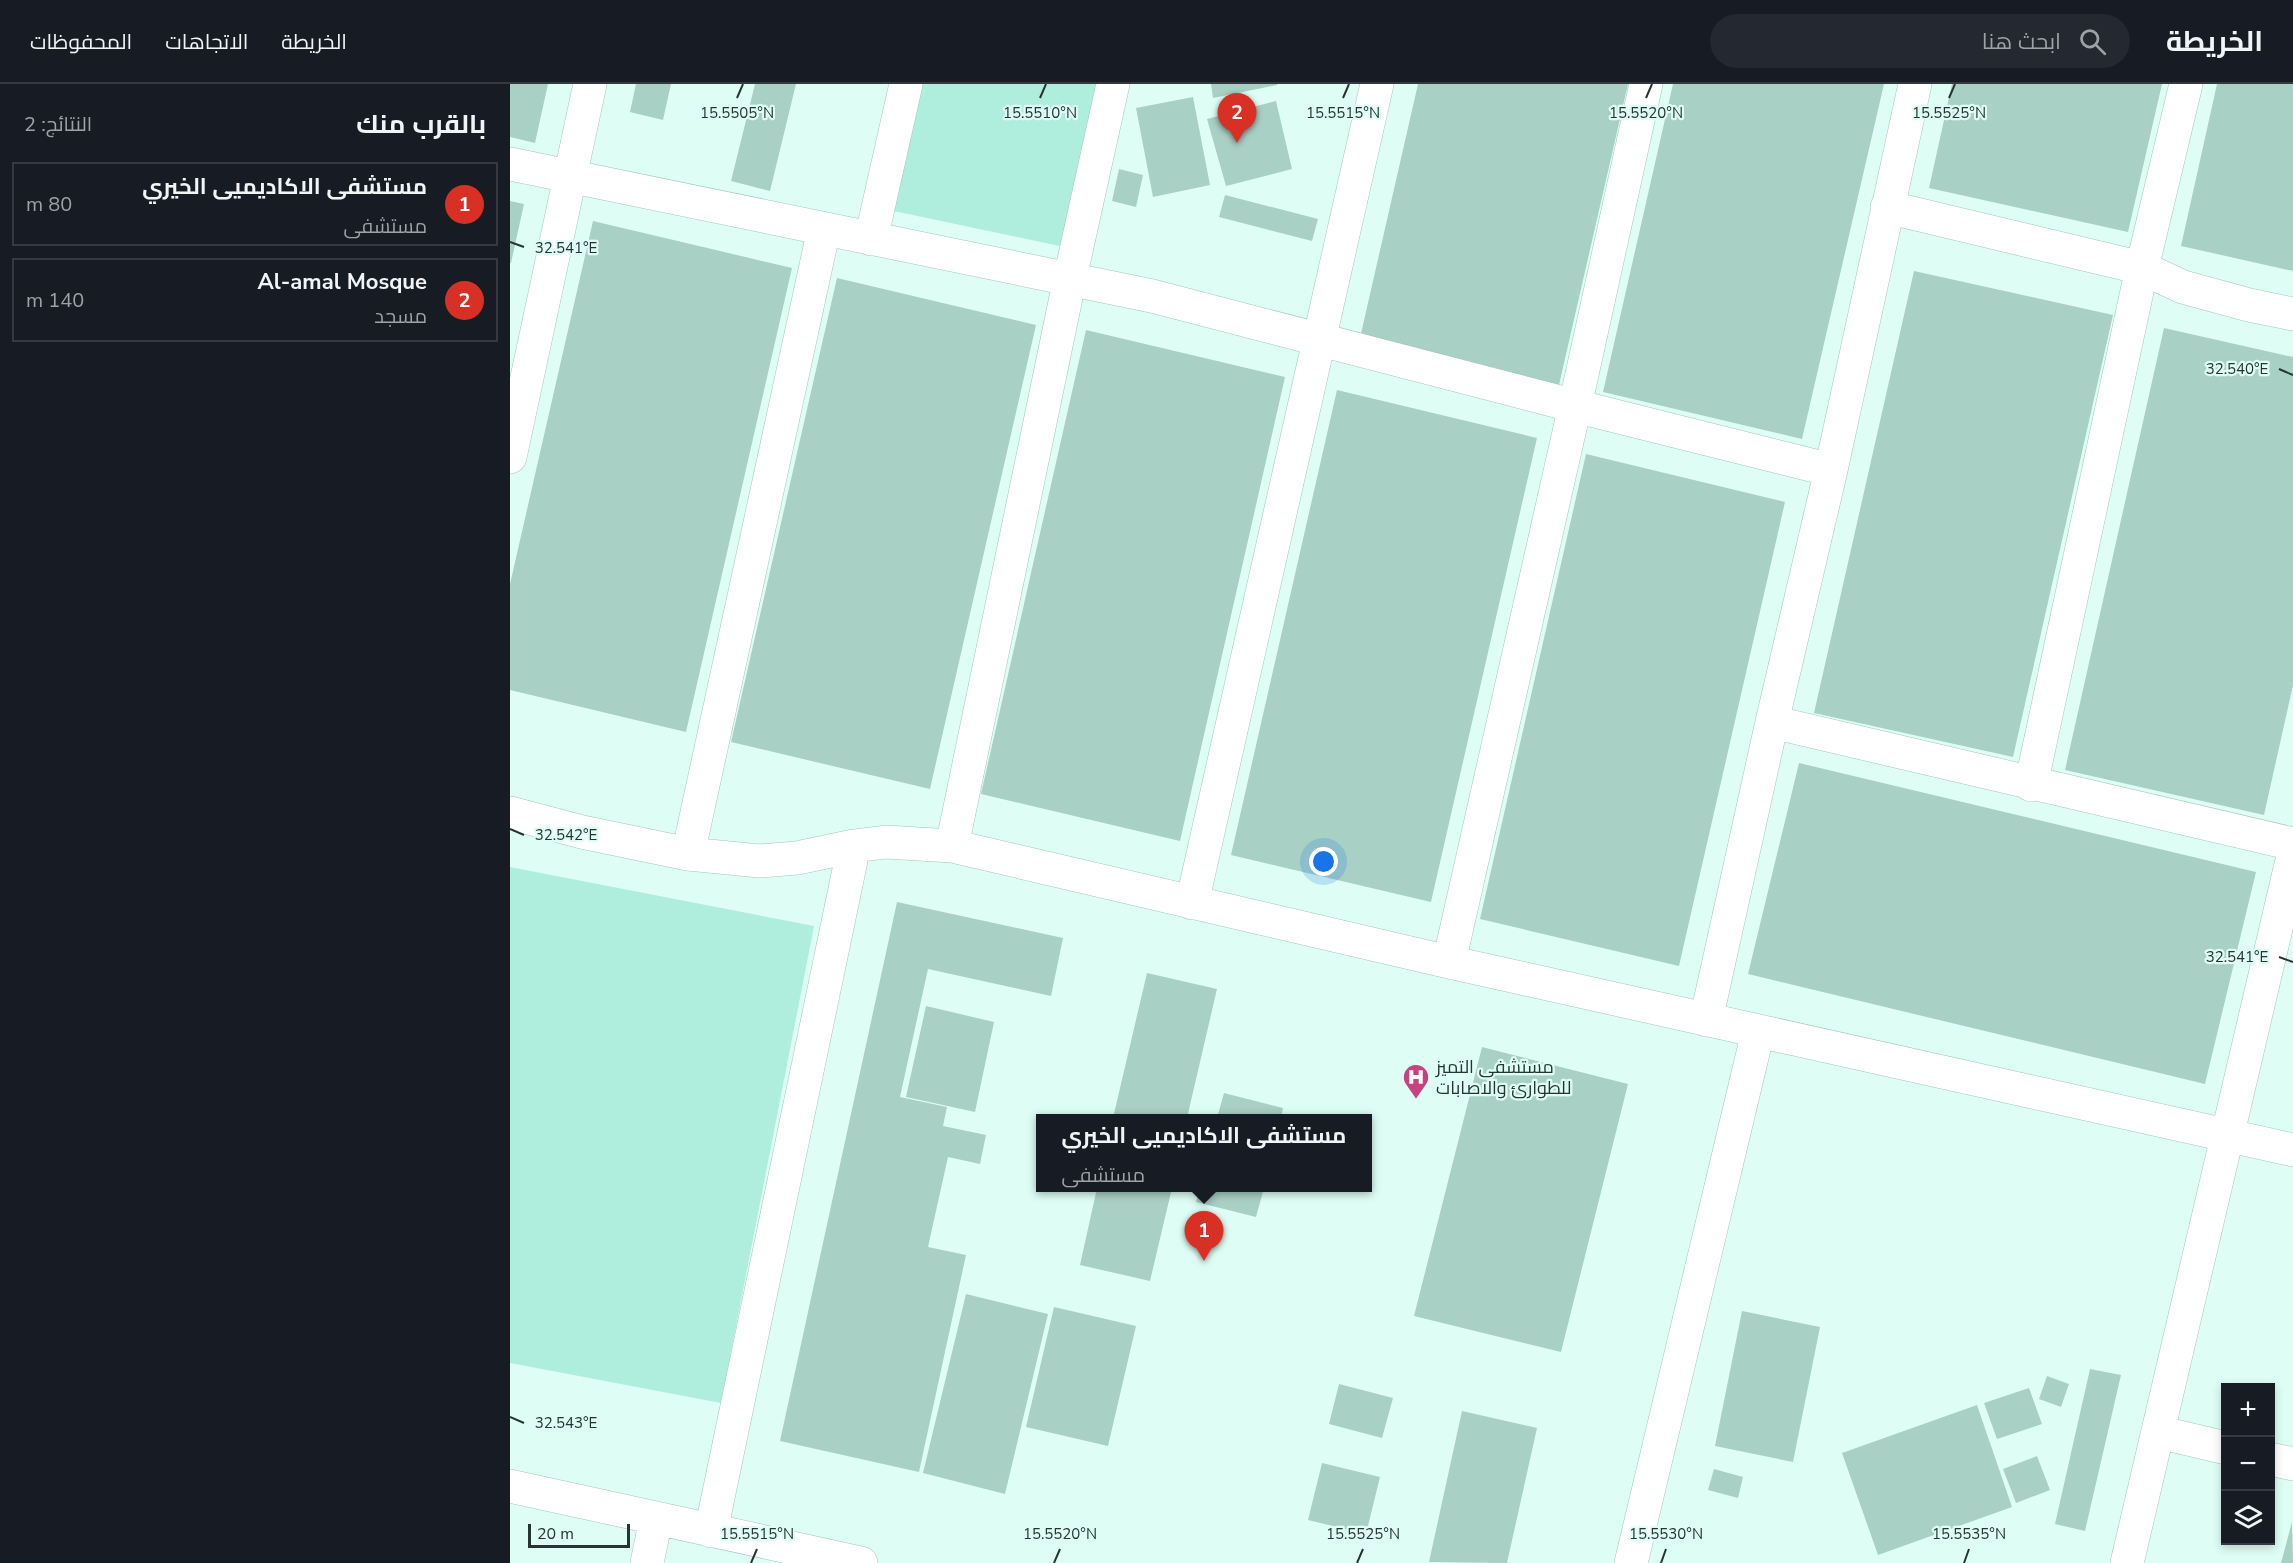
<!DOCTYPE html>
<html lang="ar">
<head>
<meta charset="utf-8">
<style>
  body { margin:0; font-family:"Nunito Sans",Cairo,sans-serif; background:#242831; color:#f1f3f6; direction:rtl }
  .controls { position:absolute; right:18px; bottom:18px; display:grid; overflow:hidden; border-radius:0px; box-shadow:0 3px 9px #0003 }
  .controls button { width:54px; height:54px; display:grid; place-items:center; padding:0; border:0; border-bottom:2px solid #363941; background:#171b24; color:#f1f3f6; font:30px sans-serif }
  .scale { position:absolute; left:18px; bottom:15px; width:102px; box-sizing:border-box; padding-left:6px; border:3px solid #263531; border-top:0; font-size:16px; line-height:21px; white-space:nowrap; color:#263531; -webkit-text-stroke:4px #defef5; paint-order:stroke }
  .you { position:absolute; left:814px; top:778px; width:21px; height:21px; margin:-15px; border:4px solid #fff; border-radius:50%; background:#1a73e8; box-shadow:0 0 0 9px #1a73e833 }
  .badge { display:grid; place-items:center; width:39px; height:39px; border-radius:50%; background:#d93025; color:#fff; font-size:20px; font-weight:700 }
  .pin { position:absolute; translate:-50% -50px; filter:drop-shadow(0 2px 3px #0008) }
  .pin::after { content:''; position:absolute; top:32px; width:21px; height:18px; background:inherit; clip-path:polygon(0 0,100% 0,50% 100%) }
  .popup { position:absolute; left:526px; top:1030px; width:336px; height:78px; box-sizing:border-box; display:grid; place-content:center; border-radius:0px; background:#171b24; filter:drop-shadow(0 2px 4px #0005); font-size:20px; white-space:nowrap; color:#9ea1a6 }
  .popup b { font-size:22px; color:#f1f3f6 }
  .popup::after { content:''; position:absolute; left:50%; top:100%; margin-left:-12px; border:12px solid transparent; border-top-color:#171b24 }
  .list { margin:0; padding:0; list-style:none }
  h2 { display:flex; justify-content:space-between; align-items:center; height:78px; margin:0; padding:0 24px; font-size:26px }
  h2 small { font-size:20px; font-weight:400; color:#9ea1a6 }
  .list li { display:grid; grid-template-columns:39px 1fr auto; gap:18px; align-items:center; box-sizing:border-box; height:84px; margin:0 12px 12px; padding:0 12px; border:2px solid #363941; border-radius:0px }
  .list b { display:block; font-size:22px; white-space:nowrap }
  .list p { margin:0; font-size:20px; white-space:nowrap; color:#9ea1a6 }
  .list em { font-size:20px; font-style:normal; color:#9ea1a6 }
  .icon { flex:none; width:33px; height:33px; fill:none; stroke:currentColor; stroke-width:2; stroke-linecap:round; stroke-linejoin:round }
  .map { position:relative; flex:none; width:1783px; height:1479px; overflow:hidden; direction:ltr }
  header { display:flex; align-items:center; gap:36px; box-sizing:border-box; height:84px; padding:0 30px; background:#171b24; border-bottom:2px solid #363941 }
  header strong { font-size:28px }
  nav { display:flex; gap:33px; margin-inline-start:auto; font-size:21px }
  .search { width:420px; height:54px; background:#242831; display:flex; align-items:center; gap:15px; box-sizing:border-box; padding:0 21px; border-radius:33px; color:#9ea1a6; font-size:22px }
  main { display:flex }
  aside { flex:1; background:#171b24 }
  .map>svg:first-child { display:block }
  .green { fill:#afeedd }
  .building { fill:#a9d0c5 }
  .lines { fill:none; stroke-linecap:round; stroke-linejoin:round }
  .minor-casing { stroke:#a0c7bc; stroke-width:34 }
  .minor { stroke:#fff; stroke-width:33 }
  .ticks { fill:none; stroke:#263531; stroke-width:2 }
  .labels { text-anchor:middle; dominant-baseline:central; stroke-width:4.5; stroke-linejoin:round; paint-order:stroke }
  .poi-label { font-size:18px; fill:#263531; stroke:#defef5; text-anchor:start }
  .ticks-label { font-size:15px; text-anchor:middle; fill:#263531; stroke:#defef5; stroke-width:4.5; stroke-linejoin:round; paint-order:stroke }
</style>
</head>
<body>
<header>
<strong>الخريطة</strong>
<div class="search"><svg class="icon" aria-label="search" viewBox="0 0 24 24"><circle cx="10" cy="10" r="6"/><path d="M15 15l6 6"/></svg>ابحث هنا</div>
<nav><a>الخريطة</a><a>الاتجاهات</a><a>المحفوظات</a></nav>
</header>
<main>
<div class="map">
<svg width="1783" height="1479" viewBox="0 0 1783 1479">
  <rect width="100%" height="100%" fill="#defef5"/>
  <!-- green -->
  <path class="green" d="M 407,0 L 595,0 L 559,164 L 379,126 Z
    M 0,783 L 304,842 L 211,1319 L 0,1279 Z"/>
  <!-- building -->
  <path class="building" d="M 0,0 L 38,0 L 25,59 L 0,53 Z
    M 126,0 L 161,0 L 153,36 L 120,28 Z
    M 245,0 L 286,0 L 260,107 L 221,97 Z
    M 701,0 L 767,0 L 767,1 L 703,14 Z
    M 908,0 L 1118,0 L 1049,301 L 850,254 Z
    M 1163,0 L 1374,0 L 1292,355 L 1093,308 Z
    M 1442,0 L 1652,0 L 1618,148 L 1419,104 Z
    M 1707,0 L 1783,0 L 1783,187 L 1671,162 Z
    M 683,13 L 700,101 L 643,113 L 626,24 Z
    M 766,17 L 782,85 L 716,102 L 697,35 Z
    M 609,85 L 633,91 L 626,123 L 602,117 Z
    M 715,111 L 808,135 L 802,157 L 709,133 Z
    M 0,117 L 14,120 L 1,179 L 0,179 Z
    M 83,137 L 282,184 L 176,648 L 0,606 L 0,500 Z
    M 1404,187 L 1603,231 L 1503,673 L 1304,629 Z
    M 327,194 L 526,241 L 420,705 L 221,658 Z
    M 1654,244 L 1783,273 L 1783,601 L 1754,731 L 1555,686 Z
    M 576,246 L 775,293 L 670,757 L 471,710 Z
    M 827,306 L 1027,354 L 921,818 L 721,771 Z
    M 1076,370 L 1275,418 L 1169,882 L 970,835 Z
    M 1289,679 L 1746,788 L 1695,1000 L 1238,890 Z
    M 387,818 L 553,854 L 541,912 L 418,885 L 390,1013 L 437,1023 L 433,1042 L 476,1051 L 470,1080 L 438,1073 L 418,1163 L 456,1171 L 409,1388 L 270,1357 Z
    M 637,889 L 707,905 L 677,1034 L 603,1034 Z
    M 416,922 L 484,938 L 465,1028 L 396,1013 Z
    M 972,963 L 1118,1000 L 1051,1268 L 904,1232 Z
    M 714,1009 L 773,1024 L 771,1034 L 707,1034 Z
    M 587,1104 L 662,1104 L 640,1197 L 570,1181 Z
    M 690,1104 L 754,1104 L 746,1133 L 686,1118 Z
    M 456,1210 L 538,1230 L 495,1410 L 413,1389 Z
    M 544,1223 L 626,1242 L 598,1362 L 516,1343 Z
    M 1232,1227 L 1310,1243 L 1283,1378 L 1205,1362 Z
    M 1580,1285 L 1611,1291 L 1575,1447 L 1545,1440 Z
    M 1537,1292 L 1559,1300 L 1551,1323 L 1529,1315 Z
    M 829,1300 L 883,1314 L 872,1354 L 819,1340 Z
    M 1519,1304 L 1532,1340 L 1487,1355 L 1474,1319 Z
    M 1467,1321 L 1502,1423 L 1368,1471 L 1332,1369 Z
    M 952,1327 L 1027,1344 L 997,1479 L 919,1478 Z
    M 1527,1372 L 1540,1406 L 1506,1419 L 1493,1385 Z
    M 812,1379 L 870,1393 L 856,1450 L 798,1436 Z
    M 1204,1385 L 1233,1393 L 1228,1414 L 1198,1406 Z
    M 1782,1438 L 1783,1479 L 1771,1479 Z"/>
  <g class="lines">
    <!-- minor casing -->
    <g class="minor-casing">
      <path id="minor" d="M 0,80 L 642,212 L 1065,322 L 1321,386
        M 1377,123 L 1632,184 L 1673,203 L 1739,221 L 1783,230
        M 361,155 L 396,0
        M 0,373 L 80,0
        M 1262,638 L 1783,760
        M 1521,701 L 1632,184 L 1676,0
        M 0,729 L 72,748 L 178,770 L 250,777 L 287,774 L 344,762 L 376,758 L 442,762 L 939,878 L 1783,1066
        M 442,762 L 560,194 L 603,0
        M 178,770 L 314,145
        M 682,819 L 867,0
        M 939,878 L 1065,322 L 1136,0
        M 1196,936 L 1262,638 L 1321,386 L 1405,0
        M 1648,1348 L 1716,1364
        M 1760,1375 L 1783,1380
        M 0,1402 L 351,1479
        M 201,1447 L 344,762
        M 137,1479 L 146,1435
        M 1121,1479 L 1248,948
        M 1617,1479 L 1783,772"/>
    </g>
    <!-- minor -->
    <use href="#minor" class="minor"/>
  </g>
  <!-- ticks -->
  <path class="ticks" d="M 227,14 L 233,0M 530,14 L 536,0M 833,14 L 839,0M 1136,14 L 1142,0M 1439,14 L 1445,0M 0,158 L 14,163M 1769,285 L 1783,291M 0,745 L 14,751M 1769,873 L 1783,878M 0,1333 L 14,1339M 241,1479 L 247,1465M 544,1479 L 550,1465M 847,1479 L 853,1465M 1151,1479 L 1156,1465M 1454,1479 L 1459,1465"/>
  <!-- icons -->
  <defs>
    <g id="hospital-pin" transform="scale(1.35)"><path d="M0 17L-7.5 6A9.5 9.5 0 1 1 7.5 6Z" fill="#c94280" stroke="#defef5"/><path d="M-5-5h3v3.5h4V-5h3V5h-3V1.5h-4V5h-3Z" fill="#fff"/></g>
  </defs>
  <g fill-rule="evenodd">
    <use href="#hospital-pin" x="906" y="993"/>
  </g>
  <g class="labels">
    <!-- poi labels -->
    <g class="poi-label">
      <text x="926" y="983">مستشفى التميز<tspan x="926" dy="21">للطوارئ والاصابات</tspan></text>
    </g>
  </g>
  <g class="ticks-label">
    <text x="227" y="34">15.5505°N</text>
    <text x="530" y="34">15.5510°N</text>
    <text x="833" y="34">15.5515°N</text>
    <text x="1136" y="34">15.5520°N</text>
    <text x="1439" y="34">15.5525°N</text>
    <text x="56" y="169">32.541°E</text>
    <text x="1727" y="290">32.540°E</text>
    <text x="56" y="756">32.542°E</text>
    <text x="1727" y="878">32.541°E</text>
    <text x="56" y="1344">32.543°E</text>
    <text x="247" y="1455">15.5515°N</text>
    <text x="550" y="1455">15.5520°N</text>
    <text x="853" y="1455">15.5525°N</text>
    <text x="1156" y="1455">15.5530°N</text>
    <text x="1459" y="1455">15.5535°N</text>
  </g>
</svg>
<div class="controls">
<button>+</button>
<button>−</button>
<button><svg class="icon" aria-label="layers" viewBox="0 0 24 24"><path d="M12 4l9 5-9 5-9-5zM3 14l9 5 9-5"/></svg></button>
</div>
<div class="scale">20 m</div>
<div class="you"></div>
<div class="pin badge" style="left:694px;top:1177px">1</div>
<div class="popup"><b>مستشفى الاكاديميى الخيري</b>مستشفى</div>
<div class="pin badge" style="left:727px;top:59px">2</div>
</div>
<aside>
<h2>بالقرب منك<small>النتائج: 2</small></h2>
<ul class="list">
<li><span class="badge">1</span><div><b>مستشفى الاكاديميى الخيري</b><p>مستشفى</p></div><em>80 m</em></li>
<li><span class="badge">2</span><div><b>Al-amal Mosque</b><p>مسجد</p></div><em>140 m</em></li>
</ul>
</aside>
</main>
</body>
</html>
